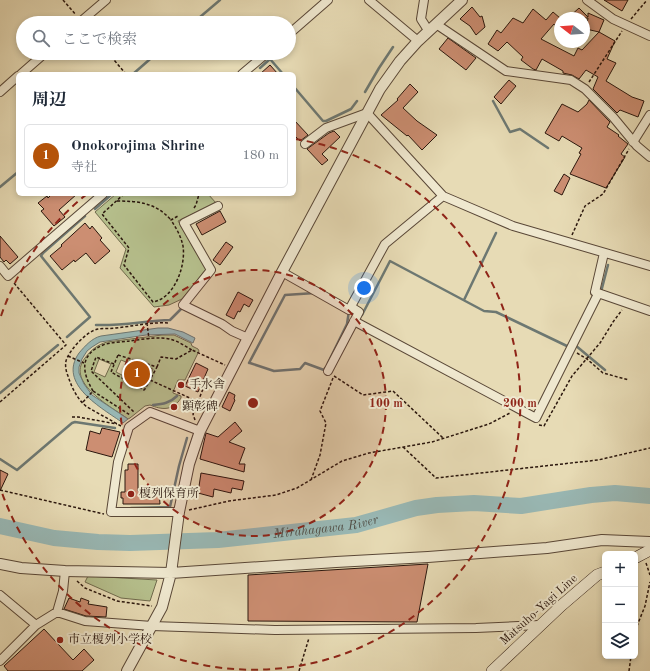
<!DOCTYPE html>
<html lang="ja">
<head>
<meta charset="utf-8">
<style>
  body { margin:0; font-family:"Old Standard TT","Noto Serif JP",serif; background:#f2f2f3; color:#1f2937 }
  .controls { position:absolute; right:12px; bottom:12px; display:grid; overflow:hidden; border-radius:6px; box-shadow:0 2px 6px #0003 }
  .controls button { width:36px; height:36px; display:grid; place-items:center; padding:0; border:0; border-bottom:1px solid #e0e1e3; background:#fff; color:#1f2937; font:20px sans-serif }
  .compass { position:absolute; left:554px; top:12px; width:36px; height:36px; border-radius:50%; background:#fff; box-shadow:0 2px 6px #0003; rotate:287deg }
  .you { position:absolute; left:364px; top:288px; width:14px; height:14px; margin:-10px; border:3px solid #fff; border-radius:50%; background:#1a73e8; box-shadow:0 0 0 6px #1a73e833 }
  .badge { display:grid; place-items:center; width:26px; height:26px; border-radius:50%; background:#b45309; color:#fff; font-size:13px; font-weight:700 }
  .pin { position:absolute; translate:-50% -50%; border:2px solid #fff; box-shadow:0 1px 4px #0006 }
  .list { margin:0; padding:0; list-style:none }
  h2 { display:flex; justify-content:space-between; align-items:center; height:52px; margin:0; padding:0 16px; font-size:17px }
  h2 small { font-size:13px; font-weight:400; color:#747a83 }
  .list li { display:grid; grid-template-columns:26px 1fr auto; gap:12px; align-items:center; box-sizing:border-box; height:64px; margin:0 8px 8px; padding:0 8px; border:1px solid #e0e1e3; border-radius:6px }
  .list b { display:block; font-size:15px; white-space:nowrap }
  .list p { margin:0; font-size:13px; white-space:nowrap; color:#747a83 }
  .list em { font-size:13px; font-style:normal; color:#747a83 }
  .icon { flex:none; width:22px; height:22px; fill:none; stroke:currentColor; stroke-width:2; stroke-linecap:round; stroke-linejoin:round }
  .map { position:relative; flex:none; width:650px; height:671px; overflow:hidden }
  .search { position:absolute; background:#fff; box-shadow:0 2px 6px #0003; left:16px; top:16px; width:280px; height:44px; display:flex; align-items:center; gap:10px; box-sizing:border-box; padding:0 14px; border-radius:22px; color:#747a83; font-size:15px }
  .panel { position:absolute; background:#fff; box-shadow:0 2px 6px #0003; left:16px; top:72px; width:280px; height:124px; border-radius:6px }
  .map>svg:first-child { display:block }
  .green { fill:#b6c08d; stroke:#706b4d; fill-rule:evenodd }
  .water { fill:#99b9b6; stroke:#6d7872 }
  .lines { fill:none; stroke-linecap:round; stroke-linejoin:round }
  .stream { stroke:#6d7872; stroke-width:2.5 }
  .river { stroke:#99b9b6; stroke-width:16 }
  .building { fill:#cc8e72; stroke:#2a160d }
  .minor-casing { stroke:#594737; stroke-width:10 }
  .tertiary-casing { stroke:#594737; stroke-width:12 }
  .secondary-casing { stroke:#2a160d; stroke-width:12 }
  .path { stroke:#2a160d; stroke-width:1.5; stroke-dasharray:3 2; stroke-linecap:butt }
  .minor { stroke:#efe8cf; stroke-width:8 }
  .tertiary { stroke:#efe8cf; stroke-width:10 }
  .secondary { stroke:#efe8cf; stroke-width:11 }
  .ring { fill:none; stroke:#8f2418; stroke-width:2; stroke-dasharray:7 5 }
  .poi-dot { fill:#8f2418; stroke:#efe8cf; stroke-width:1.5 }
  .labels { text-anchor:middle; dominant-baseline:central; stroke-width:4; stroke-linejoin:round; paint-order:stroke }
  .poi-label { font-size:12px; fill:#2a160d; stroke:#efe8cf; text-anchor:start }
  .street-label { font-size:12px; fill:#2a160d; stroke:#efe8cf }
  .water-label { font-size:13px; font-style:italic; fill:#514f48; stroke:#efe8cf }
  .centre { fill:#8f2418; stroke:#efe8cf; stroke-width:2 }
  .ring-label { font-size:12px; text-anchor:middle; font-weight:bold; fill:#8f2418; stroke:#efe8cf; stroke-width:4; stroke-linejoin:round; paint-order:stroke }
</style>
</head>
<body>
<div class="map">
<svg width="650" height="671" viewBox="0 0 650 671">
  <rect width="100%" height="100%" fill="#e7dbb5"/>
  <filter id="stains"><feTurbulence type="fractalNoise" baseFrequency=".005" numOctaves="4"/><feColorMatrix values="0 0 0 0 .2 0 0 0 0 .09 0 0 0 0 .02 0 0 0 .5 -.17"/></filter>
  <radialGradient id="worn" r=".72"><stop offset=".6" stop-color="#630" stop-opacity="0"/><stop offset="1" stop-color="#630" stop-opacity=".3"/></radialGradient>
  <!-- green -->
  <path class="green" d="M 116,194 L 208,194 L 216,203 L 178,221 L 206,269 L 182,299 L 169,305 L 154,307 L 120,268 L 126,249 L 95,212 Z
    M 162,335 L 174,335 L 191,343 L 192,346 L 198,349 L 199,351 L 185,380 L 178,380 L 173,392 L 173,393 L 181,396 L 181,398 C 173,411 162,410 150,405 L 145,406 L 130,418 L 128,419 C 112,407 65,383 85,358 C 91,350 97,345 107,342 ZM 99,359 L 111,364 L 105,377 L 94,372 ZM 121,360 L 131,364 L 133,361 L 153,369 L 145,387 L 116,372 Z
    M 88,576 L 157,580 L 150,601 L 121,598 L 85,582 Z"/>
  <!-- water -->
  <path class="water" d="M 168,328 L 183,332 L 195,338 L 193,343 L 175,334 L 146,335 L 100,342 L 92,347 L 87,351 L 82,359 L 79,367 L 79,373 L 84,384 L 92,395 L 128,419 L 123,423 C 102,408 57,384 79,353 C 85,346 92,338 101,336 L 158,328 Z"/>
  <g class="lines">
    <!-- stream -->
    <path class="stream" d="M 193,23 L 220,0
      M 260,68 L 270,59 L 283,74
      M 133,74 L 157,53
      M 294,87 L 323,121 L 326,121 L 351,109 L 357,101
      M 365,92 L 379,68 L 393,47
      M 493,101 L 510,132 L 520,129 L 548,148
      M 0,187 L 18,172
      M 95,209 L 112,194
      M 601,292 L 608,265
      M 464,300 L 496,233
      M 362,315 L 390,261 L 484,311 L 496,312 L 569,347
      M 96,325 C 121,326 145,321 170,320 L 181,309
      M 67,337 L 90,317 L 41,256 L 43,253 L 85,216
      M 575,345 L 605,370
      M 249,363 L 285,295 L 315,293
      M 250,363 L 274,371 L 300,369 L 305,363 L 324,370 L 325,368
      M 328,363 L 347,324 L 349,311
      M 0,393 L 58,345
      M 153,405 C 163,404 170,403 177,396
      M 0,459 L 17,470 L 72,423 L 75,422 L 115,428
      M 131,508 L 170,507 L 179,466 L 187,438"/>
    <!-- river -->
    <path class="river" id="s1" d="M 0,526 L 54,538 L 98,542 L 130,543 L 218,540 L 356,525 L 416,508 L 437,505 L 474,503 L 521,506 L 591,495 L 615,493 L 650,496"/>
  </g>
  <!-- building -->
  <path class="building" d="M 604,0 L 628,0 L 622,11 Z
    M 472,7 L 480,17 L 482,16 L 485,27 L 476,35 L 470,26 L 460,19 Z
    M 579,8 L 588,17 L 588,13 L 604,20 L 599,32 L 586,29 L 588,18 L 568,18 Z
    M 533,9 L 546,20 L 553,12 L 560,18 L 560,31 L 554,24 L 541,39 L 574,56 L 578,48 L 582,50 L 599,32 L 615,41 L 607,59 L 616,63 L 606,81 L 632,97 L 644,101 L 638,117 L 620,110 L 617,113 L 593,89 L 598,77 L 586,70 L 579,79 L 572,75 L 563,73 L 563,71 L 542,59 L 536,70 L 533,69 L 521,60 L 523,57 L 507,42 L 498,51 L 488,44 L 497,30 L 501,33 L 513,18 L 523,23 Z
    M 448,38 L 476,58 L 466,70 L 439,49 Z
    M 270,65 L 278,74 L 260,74 Z
    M 509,80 L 516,86 L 501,104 L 494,97 Z
    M 410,84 L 418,92 L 403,108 L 417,121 L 437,135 L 422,150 L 408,135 L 407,136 L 381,115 L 398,100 L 397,99 Z
    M 589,100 L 610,122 L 607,127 L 619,135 L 618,136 L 628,144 L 621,154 L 625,157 L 606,188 L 570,174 L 581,154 L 579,153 L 582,148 L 562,136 L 559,141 L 545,133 L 562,104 L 578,112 L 587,104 Z
    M 294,120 L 308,135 L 300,141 L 294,135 Z
    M 334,131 L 340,137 L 322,154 L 328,160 L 322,165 L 307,149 L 329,133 Z
    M 564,174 L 570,178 L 562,195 L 554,191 Z
    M 52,194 L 77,194 L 59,210 L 65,217 L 54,226 L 41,211 L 44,209 L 38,203 L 47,196 L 48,198 Z
    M 220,211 L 226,222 L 202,235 L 196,224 Z
    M 85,223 L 90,229 L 92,226 L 102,238 L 100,240 L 110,251 L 95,264 L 86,253 L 75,262 L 74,260 L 62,270 L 50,256 L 62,246 L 61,245 Z
    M 0,236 L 18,257 L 10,264 L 6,260 L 4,262 L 0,257 Z
    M 226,242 L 233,247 L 220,265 L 213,260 Z
    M 238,292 L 253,300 L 249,307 L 244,304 L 240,312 L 238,311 L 234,319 L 226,315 Z
    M 196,363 L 208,369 L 198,392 L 185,386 Z
    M 132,365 L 146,371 L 142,381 L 129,376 L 129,374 L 128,374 Z
    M 229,392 L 235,395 L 234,399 L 235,400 L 230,411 L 222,407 Z
    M 235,422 L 242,431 L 229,442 L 245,448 L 239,464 L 245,464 L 244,472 L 200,459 L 206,433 L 218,437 Z
    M 102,428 L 120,432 L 112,457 L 86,450 L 90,431 L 100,434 Z
    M 128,464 L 138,464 L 138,491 L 159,491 L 160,504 L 123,504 L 123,498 L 121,498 L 121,492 L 125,492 L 125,470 L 128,470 Z
    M 0,470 L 8,474 L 0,491 Z
    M 201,473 L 244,481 L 242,490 L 232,488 L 231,493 L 214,489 L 213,497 L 198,493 Z
    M 428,564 L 417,622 L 248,621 L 248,575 Z
    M 69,598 L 80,602 L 81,598 L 89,601 L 88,604 L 107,607 L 106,617 L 86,616 L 64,609 Z
    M 44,629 L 73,660 L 84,649 L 94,660 L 82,671 L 8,671 L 4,666 Z"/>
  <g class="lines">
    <!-- minor casing -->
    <g class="minor-casing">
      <path id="minor" d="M 369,0 L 418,41
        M 424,0 L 421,19 L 428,30
        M 587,0 L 613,19 L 650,36
        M 79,23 L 106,0
        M 436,24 L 506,71 L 571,80 L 585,89 L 613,117 L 637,146 L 650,157
        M 289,34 L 328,0
        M 21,74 L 45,53
        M 242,74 L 267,53
        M 0,92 L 18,76
        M 633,142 L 650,115
        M 305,144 L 326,128 L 367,113 L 443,196 L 513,226 L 650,266
        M 218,206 L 184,223 L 211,270 L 183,305 L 222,324 L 232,331 L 248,338
        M 604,253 L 595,292 L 650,311
        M 0,266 L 8,276 L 103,194
        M 282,272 L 349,310 L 385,244 L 443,196
        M 354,321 L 536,418 L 598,294
        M 328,371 L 359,312 L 351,307
        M 179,512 L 111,512 L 118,462 L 129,427 L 150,412 L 200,431
        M 0,595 L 36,625
        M 57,612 L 85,621 L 152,626 L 275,630 L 476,628 L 539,625
        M 0,661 L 36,625 L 57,612 L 63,591 L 65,571"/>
    </g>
    <!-- tertiary casing -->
    <g class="tertiary-casing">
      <path id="tertiary" d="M 0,564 L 21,568 L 65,571 L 171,573 L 336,562 L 428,557 L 547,548 L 602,540 L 650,542
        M 127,671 L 162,607 L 171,573 L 179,512 L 189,464 L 200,431 L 282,272 L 380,89 L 400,61 L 418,41 L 462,0"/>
    </g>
    <!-- secondary casing -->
    <g class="secondary-casing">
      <path id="secondary" d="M 635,558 L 650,550
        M 492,671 L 562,605 L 597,575 L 605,572"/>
    </g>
    <!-- path -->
    <path class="path" d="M 63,0 L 76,15
      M 631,19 L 647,0
      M 108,53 L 126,74
      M 589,82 L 622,31
      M 124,194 L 102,214 L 129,248 L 124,265 L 153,302 C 175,298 186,265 183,246 C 181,236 176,228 171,220 L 178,216
      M 117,201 C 139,201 156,203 171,220
      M 194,208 L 196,205 L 199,194
      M 572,235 L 585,206 L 603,194 L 629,149
      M 147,323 L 149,339
      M 577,353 L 587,359 L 603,373 L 629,380
      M 118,355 L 157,367 L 145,389 L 144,390 L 111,372 Z
      M 68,356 L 84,363
      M 114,364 L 96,357 L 91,371 L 135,413
      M 157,367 L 161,357 L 176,359 L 192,350 L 225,365
      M 334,376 L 363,395 L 393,391 L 443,438
      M 150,380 L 203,404
      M 93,391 C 82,372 79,355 103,345 C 111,342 122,342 130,341 C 144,339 160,336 173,340 C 180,342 186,347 192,350
      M 0,402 L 66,345 L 14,283
      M 83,402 L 93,391 L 130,415
      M 72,417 L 78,417 L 117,424
      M 195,420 L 193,414 L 203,389 L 211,387
      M 539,425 L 544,426 L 572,376 L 600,343 L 613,322 L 622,310
      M 121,426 L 87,407 C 77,399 72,388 68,376 C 66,371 65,366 66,361 C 69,350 87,331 98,329 C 104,328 110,329 116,328 C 134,326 151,322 168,323
      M 403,447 L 436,478 L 598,460 L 650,448
      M 311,480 L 320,455 L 326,423 L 320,411 L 333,378
      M 0,490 L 104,514
      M 189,510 L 229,501 L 276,495 L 297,488 L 342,461 L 369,453 L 432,442 L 489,424 L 510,413
      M 646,563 L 650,575
      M 77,581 L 85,588 L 117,601 L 152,606
      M 635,636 L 637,626 L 645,606 L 650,582
      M 299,671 L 309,638
      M 629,671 L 631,656"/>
    <!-- minor -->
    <use href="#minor" class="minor"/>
    <!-- tertiary -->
    <use href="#tertiary" class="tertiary"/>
    <!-- secondary -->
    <use href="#secondary" class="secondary"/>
  </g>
  <!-- distance rings -->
  <circle cx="253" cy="403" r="133" fill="#8f2418" fill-opacity=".12"/>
  <g class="ring">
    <circle cx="253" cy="403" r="133"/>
    <path d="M1 316A267 267 0 0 1 87 194M295 139A267 267 0 1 1 1 490"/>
  </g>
  <!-- markers -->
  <g class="poi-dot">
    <circle cx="181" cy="385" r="4"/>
    <circle cx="174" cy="407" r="4"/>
    <circle cx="131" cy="494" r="4"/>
    <circle cx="60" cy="640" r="4"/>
  </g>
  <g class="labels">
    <!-- poi labels -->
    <g class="poi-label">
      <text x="189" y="385">手水舎</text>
      <text x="182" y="407">顕彰碑</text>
      <text x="139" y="494">榎列保育所</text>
      <text x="68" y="640">市立榎列小学校</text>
    </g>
    <!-- street labels -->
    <g class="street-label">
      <text transform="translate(539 610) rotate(-42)">Matsuho-Yagi Line</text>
    </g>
    <!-- water labels -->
    <g class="water-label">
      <text stroke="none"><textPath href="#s1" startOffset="328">Mirahagawa River</textPath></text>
    </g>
  </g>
  <circle cx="253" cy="403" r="6" class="centre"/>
  <g class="ring-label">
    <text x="386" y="407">100 m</text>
    <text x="520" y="407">200 m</text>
  </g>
  <rect width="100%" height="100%" filter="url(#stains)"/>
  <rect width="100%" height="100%" fill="url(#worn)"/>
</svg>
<div class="controls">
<button>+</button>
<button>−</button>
<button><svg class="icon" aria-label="layers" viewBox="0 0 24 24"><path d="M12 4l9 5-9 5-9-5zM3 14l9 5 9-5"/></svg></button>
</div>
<svg class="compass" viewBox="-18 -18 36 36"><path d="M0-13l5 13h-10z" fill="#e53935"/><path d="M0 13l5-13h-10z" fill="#747a83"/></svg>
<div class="you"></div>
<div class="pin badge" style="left:137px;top:374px">1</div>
<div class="search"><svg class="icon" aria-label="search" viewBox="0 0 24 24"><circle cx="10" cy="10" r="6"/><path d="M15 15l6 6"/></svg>ここで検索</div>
<section class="panel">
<h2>周辺<small></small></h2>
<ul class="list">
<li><span class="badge">1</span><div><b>Onokorojima Shrine</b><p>寺社</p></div><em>180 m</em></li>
</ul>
</section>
</div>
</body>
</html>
